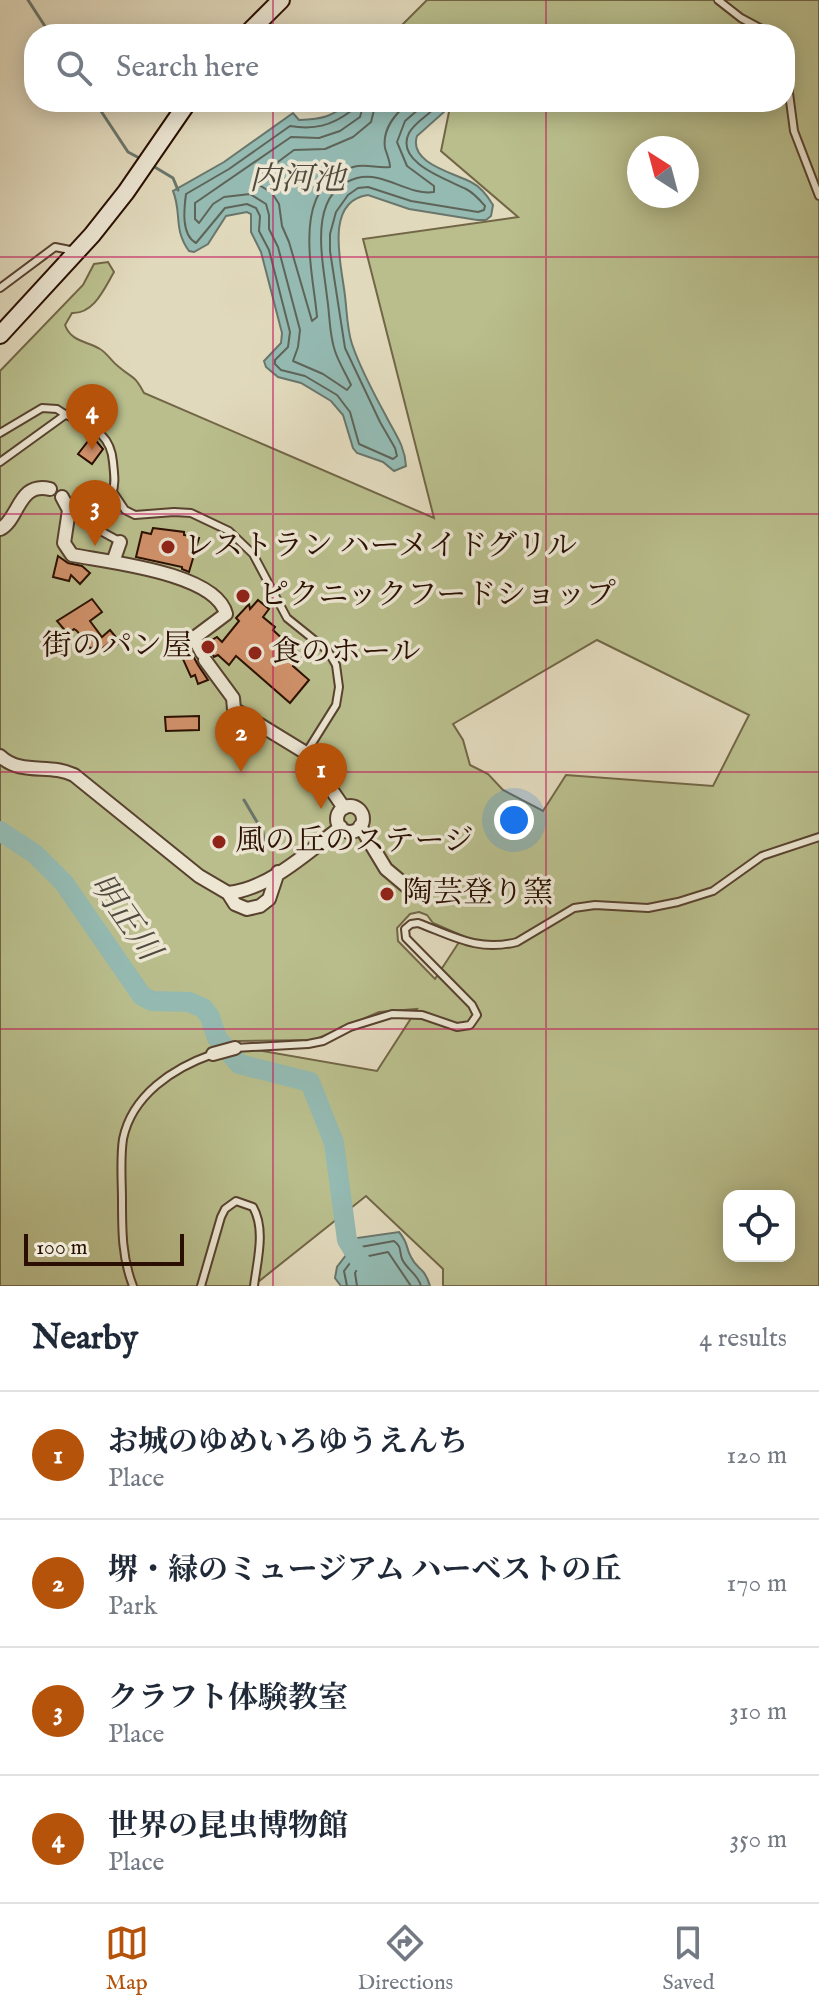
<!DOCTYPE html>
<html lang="en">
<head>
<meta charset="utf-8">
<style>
  body { margin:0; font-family:"IM FELL English","Noto Serif JP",serif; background:#f2f2f3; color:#1f2937 }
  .controls { position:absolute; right:24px; bottom:24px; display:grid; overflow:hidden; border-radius:16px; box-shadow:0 4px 20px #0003 }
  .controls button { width:72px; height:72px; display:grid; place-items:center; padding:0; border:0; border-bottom:2px solid #e0e1e3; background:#fff; color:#1f2937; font:40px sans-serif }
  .compass { position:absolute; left:627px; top:136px; width:72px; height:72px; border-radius:50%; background:#fff; box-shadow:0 4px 20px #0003; rotate:324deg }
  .scale { position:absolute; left:24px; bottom:20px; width:160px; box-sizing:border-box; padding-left:8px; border:4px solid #2a0f00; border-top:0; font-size:22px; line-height:28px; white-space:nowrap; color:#2a0f00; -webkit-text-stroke:6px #ece6d3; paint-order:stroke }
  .you { position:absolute; left:514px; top:820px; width:28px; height:28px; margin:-20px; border:6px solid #fff; border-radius:50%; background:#1a73e8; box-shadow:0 0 0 12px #1a73e833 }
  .badge { display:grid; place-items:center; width:52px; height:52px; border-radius:50%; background:#b45309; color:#fff; font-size:26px; font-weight:700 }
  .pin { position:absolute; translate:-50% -66px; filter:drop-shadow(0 2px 4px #0008) }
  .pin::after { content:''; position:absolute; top:42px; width:28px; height:24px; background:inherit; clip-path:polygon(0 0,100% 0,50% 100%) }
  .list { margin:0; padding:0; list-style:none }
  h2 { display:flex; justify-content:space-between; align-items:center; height:104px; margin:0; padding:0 32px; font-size:34px }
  h2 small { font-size:26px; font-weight:400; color:#747a83 }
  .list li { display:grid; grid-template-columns:52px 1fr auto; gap:24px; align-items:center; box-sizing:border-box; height:128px; padding:0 32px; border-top:2px solid #e0e1e3 }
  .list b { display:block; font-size:30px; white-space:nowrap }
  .list p { margin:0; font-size:26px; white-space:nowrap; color:#747a83 }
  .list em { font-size:26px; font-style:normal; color:#747a83 }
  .icon { flex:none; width:44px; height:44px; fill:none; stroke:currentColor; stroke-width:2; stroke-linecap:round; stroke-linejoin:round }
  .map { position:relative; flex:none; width:819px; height:1286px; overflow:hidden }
  .search { position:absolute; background:#fff; box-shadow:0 4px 20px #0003; left:24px; right:24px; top:24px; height:88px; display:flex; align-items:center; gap:20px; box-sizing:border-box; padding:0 28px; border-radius:32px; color:#747a83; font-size:30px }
  .sheet { height:616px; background:#fff }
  nav { display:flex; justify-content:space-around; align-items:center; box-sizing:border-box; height:112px; border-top:2px solid #e0e1e3; background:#fff; font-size:22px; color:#747a83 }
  nav a { display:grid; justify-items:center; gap:4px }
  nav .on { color:#b45309 }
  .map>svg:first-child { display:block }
  .green { fill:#b9be8c; stroke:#726646; stroke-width:2; fill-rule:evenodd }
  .water { fill:#94bab2; stroke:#6a766b; stroke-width:2 }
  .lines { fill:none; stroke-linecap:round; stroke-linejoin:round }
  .shore { stroke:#5f6459; stroke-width:2 }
  .stream { stroke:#6a766b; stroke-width:3 }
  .river { stroke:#94bab2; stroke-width:20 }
  .building { fill:#d0916a; stroke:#2a0f00; stroke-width:2 }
  .lane-casing { stroke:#58422f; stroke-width:10 }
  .street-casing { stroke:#58422f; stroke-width:16 }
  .secondary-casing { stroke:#2a0f00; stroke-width:20 }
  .lane { stroke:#ece6d3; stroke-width:6 }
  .street { stroke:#ece6d3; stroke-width:12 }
  .secondary { stroke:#ece6d3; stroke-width:16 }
  .grid { fill:none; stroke:#c2185b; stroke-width:2; stroke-opacity:0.55 }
  .poi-dot { fill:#8f2418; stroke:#ece6d3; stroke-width:3 }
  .labels { text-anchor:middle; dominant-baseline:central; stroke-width:7; stroke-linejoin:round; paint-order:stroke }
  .poi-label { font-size:30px; fill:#2a0f00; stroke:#ece6d3; text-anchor:start }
  .water-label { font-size:32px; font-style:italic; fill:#4f4b3e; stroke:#ece6d3 }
</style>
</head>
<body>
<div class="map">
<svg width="819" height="1286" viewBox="0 0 819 1286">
  <rect width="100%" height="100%" fill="#e1d9bc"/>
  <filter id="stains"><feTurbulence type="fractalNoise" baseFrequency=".0025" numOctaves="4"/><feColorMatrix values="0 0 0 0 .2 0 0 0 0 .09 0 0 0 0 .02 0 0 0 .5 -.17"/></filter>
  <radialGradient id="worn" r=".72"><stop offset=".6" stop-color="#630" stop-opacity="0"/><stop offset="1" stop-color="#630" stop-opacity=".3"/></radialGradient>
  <!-- green -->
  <path class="green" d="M 427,0 L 819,0 L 819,1286 L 443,1286 L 443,1269 L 366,1196 L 253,1286 L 0,1286 L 0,371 L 83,285 L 94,264 L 108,262 L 114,272 C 104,289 94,314 72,313 L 65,325 C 71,342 87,341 100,349 C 107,353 112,362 119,367 C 133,379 134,374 144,393 L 434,518 L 363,239 L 518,217 L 441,151 L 451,102 L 785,102 L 785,34 L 393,34 ZM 639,148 L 687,148 L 687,196 L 639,196 ZM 597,640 L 749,715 L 713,786 L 566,775 L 543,811 L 503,790 L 488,774 L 470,765 L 463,740 L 453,724 ZM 419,912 L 427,915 L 433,923 L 463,936 L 435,979 L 398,941 L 397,928 L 410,914 ZM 417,1009 L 377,1071 L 229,1045 L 239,1041 L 314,1040 L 379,1012 ZM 729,1196 L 789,1196 L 789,1256 L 729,1256 Z"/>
  <!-- water -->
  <path class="water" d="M 351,102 L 449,102 L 444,112 L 417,136 C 408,163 454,173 471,182 C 481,187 487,195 493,205 L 491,216 L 486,220 L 477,220 L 409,209 L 368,195 C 323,201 342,267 345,296 C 347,312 347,329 352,344 C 360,368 374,394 386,416 C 395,434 405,446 406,466 L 394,471 L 383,462 L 357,453 L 353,448 L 343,415 L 331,401 L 301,383 L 278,377 L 266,367 L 264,361 L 281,343 L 282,333 L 261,252 L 251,232 L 251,214 L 247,212 L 226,216 L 208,244 L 194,252 L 189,251 C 173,229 182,213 173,191 L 224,162 L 293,113 L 299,120 C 324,119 330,117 351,102 Z
    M 399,1232 C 409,1244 405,1246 411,1257 C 417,1270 424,1266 430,1286 L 341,1286 L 335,1278 L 337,1267 L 346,1255 L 343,1240 Z"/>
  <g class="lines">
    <!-- shore -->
    <path class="shore" d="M 354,102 L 351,111 C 331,126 314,130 290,126 L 229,169 L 186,194 C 184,209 181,235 196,243 L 225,208 L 247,204 L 256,208 L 260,216 L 259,231 L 269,250 L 290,332 L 288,347 L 275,360 L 275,364 L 281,370 L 305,376 L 337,395 L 350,412 L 359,444 L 393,459 L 397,456 L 395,448 L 380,422 L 345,348 L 330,251 L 330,234 L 336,212 L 348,195 L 358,188 L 368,187 L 411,201 L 478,212 L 484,210 L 485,206 C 479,199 474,193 466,189 C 449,180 394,163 409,133 C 416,120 432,114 440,102
      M 364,102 L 360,117 L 340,131 L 319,138 L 291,137 L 195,203 L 195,219 L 199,223 L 213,204 L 224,197 L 250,194 L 266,204 L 269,215 L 269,229 L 278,247 L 300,330 L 298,347 L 293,361 L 323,374 L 347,390 L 351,385 C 346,374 339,363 335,351 C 329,334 330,315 327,297 C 323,260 306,192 357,178 C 384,171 408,196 434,192 L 434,186 L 407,166 L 397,142 L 405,121 L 427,102
      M 376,102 L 371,122 L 353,137 L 325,149 L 294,150 L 255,179 L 256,183 L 272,193 L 279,204 L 282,226 L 289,242 L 312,321 L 317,317 C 313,270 289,186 353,167 C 366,163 378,169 390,167 C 390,161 387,155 385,148 C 382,129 395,114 409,102
      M 347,1286 L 344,1271 L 353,1259 L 355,1248 L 394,1241 C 402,1247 399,1250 402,1259 C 407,1270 418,1274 421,1286
      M 357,1286 L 355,1273 L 364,1257 L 388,1252 L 411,1286"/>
    <!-- stream -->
    <path class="stream" d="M 28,0 L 50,34
      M 95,102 L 128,152 L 143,160
      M 153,166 L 173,178 L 178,190
      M 244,800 L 263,832 L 264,843"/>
    <!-- river -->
    <path class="river" d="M 0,831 L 35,854 L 64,883 L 142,996 L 152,1001 L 189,1002 L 203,1008 L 210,1017 L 217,1038 L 239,1064 L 310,1082 L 334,1143 L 347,1240 L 360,1261"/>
  </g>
  <!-- building -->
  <path class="building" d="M 92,436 L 103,449 L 92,464 L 78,454 Z
    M 153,528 L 184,532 L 184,535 L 199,538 L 189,572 L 182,569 L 182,567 L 136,557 L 142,532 L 151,534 Z
    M 58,556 L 68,563 L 82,566 L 90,573 L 80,584 L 71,575 L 69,581 L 53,577 Z
    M 92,599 L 102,612 L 90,621 L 102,637 L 110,630 L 120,642 L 113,648 L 109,643 L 102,649 L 97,644 L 91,649 L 77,631 L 74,629 L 68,634 L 57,621 Z
    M 258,600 L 269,609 L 263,617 L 275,627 L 273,630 L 286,642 L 284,644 L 297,655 L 293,660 L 296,662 L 293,666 L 309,680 L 290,703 L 236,656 L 229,665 L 218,655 L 214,657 L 207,643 L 217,637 L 222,642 L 239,621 L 236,618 L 249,604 L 250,609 Z
    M 192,654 L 198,665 L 208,680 L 198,684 L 195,675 L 191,677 L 182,657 Z
    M 199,716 L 199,730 L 166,731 L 165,717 Z"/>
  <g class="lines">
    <!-- lane casing -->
    <g class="lane-casing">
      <path id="lane" d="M 718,0 L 741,18 L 771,34
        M 785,63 L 794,131 L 819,196
        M 0,288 L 55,247 L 75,251
        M 0,433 L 42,408 L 57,409 C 82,427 110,426 113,462 C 114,473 116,484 112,494 C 107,507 97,515 97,529 L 119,541
        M 0,462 L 65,415
        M 113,492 L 125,510 L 135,515 L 174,512 L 191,513 L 229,531 L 253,554 L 287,618 L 328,651 L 336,665 L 339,687 L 336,705 L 306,753
        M 235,1048 L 308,1044 L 323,1041 L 350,1027 L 392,1014 L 422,1015 L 457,1027 L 470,1025 L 477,1015 L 472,1005 L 406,938 L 405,929 L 411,924 L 418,923 C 453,936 478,952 517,942 L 574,908 L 595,905 L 648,908 L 678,902 L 713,891 L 762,856 L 819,837
        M 133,1286 C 122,1258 122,1231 122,1201 C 122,1181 120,1159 123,1139 C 132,1095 173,1068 213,1054
        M 201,1286 L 221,1217 L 225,1209 L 236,1201 L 253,1207 C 266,1230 257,1261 254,1286"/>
    </g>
    <!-- street casing -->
    <g class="street-casing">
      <path id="street" d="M 62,497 L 69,510 L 64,543 L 72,555 C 108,562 216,573 226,614 L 194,638 L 202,653
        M 0,529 C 19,520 18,481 50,489
        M 113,562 L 120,542
        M 205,660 L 233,698 L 234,709 L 306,753 L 344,808
        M 0,756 C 21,776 50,763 74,775 L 199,876 L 228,893 L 235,904 L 247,909 L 260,906 L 269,899 L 278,872
        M337 819a13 13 0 1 1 26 0a13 13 0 1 1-26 0Z
        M 360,826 L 386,869 L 411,890
        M 228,893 C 269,889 308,852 341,827
        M 213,1054 L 235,1048"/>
    </g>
    <!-- secondary casing -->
    <g class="secondary-casing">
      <path id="secondary" d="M 247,34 L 281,0
        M 0,335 L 92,235 L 126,192 L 188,102"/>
    </g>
    <!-- lane -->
    <use href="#lane" class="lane"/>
    <!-- street -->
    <use href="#street" class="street"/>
    <!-- secondary -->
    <use href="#secondary" class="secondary"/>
  </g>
  <!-- grid -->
  <path class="grid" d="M 273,0 L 273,34M 546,0 L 546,34M 273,102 L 273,1286M 546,102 L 546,1286M 0,257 L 819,257M 0,514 L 819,514M 0,772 L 819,772M 0,1029 L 819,1029"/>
  <!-- markers -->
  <g class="poi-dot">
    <circle cx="168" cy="547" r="8"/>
    <circle cx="243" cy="596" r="8"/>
    <circle cx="208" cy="647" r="8"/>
    <circle cx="255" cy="653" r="8"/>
    <circle cx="219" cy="842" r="8"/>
    <circle cx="387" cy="894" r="8"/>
  </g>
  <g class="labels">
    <!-- poi labels -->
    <g class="poi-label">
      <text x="184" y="547">レストラン ハーメイドグリル</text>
      <text x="259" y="596">ピクニックフードショップ</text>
      <text x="192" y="647" text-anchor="end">街のパン屋</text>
      <text x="271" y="653">食のホール</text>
      <text x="235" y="842">風の丘のステージ</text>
      <text x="403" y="894">陶芸登り窯</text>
    </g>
    <!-- water labels -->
    <g class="water-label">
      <text x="297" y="180">内河池</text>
      <text transform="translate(124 918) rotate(55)">明正川</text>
    </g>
  </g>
  <rect width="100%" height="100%" filter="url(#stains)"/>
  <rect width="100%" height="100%" fill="url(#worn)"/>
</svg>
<div class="controls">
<button><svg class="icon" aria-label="locate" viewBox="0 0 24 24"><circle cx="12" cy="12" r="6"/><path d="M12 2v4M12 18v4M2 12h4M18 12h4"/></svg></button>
</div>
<svg class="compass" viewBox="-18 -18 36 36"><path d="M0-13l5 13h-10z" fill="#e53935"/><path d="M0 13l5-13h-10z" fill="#747a83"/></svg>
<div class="scale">100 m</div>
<div class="you"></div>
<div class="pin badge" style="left:321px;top:809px">1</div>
<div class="pin badge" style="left:241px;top:772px">2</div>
<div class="pin badge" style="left:95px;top:546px">3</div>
<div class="pin badge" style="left:92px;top:450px">4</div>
<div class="search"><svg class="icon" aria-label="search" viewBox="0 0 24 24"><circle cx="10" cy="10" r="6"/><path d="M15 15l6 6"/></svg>Search here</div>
</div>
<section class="sheet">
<h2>Nearby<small>4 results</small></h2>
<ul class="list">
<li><span class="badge">1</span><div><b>お城のゆめいろゆうえんち</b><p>Place</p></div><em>120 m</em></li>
<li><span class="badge">2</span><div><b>堺・緑のミュージアム ハーベストの丘</b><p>Park</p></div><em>170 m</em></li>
<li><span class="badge">3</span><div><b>クラフト体験教室</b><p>Place</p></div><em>310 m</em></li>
<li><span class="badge">4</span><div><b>世界の昆虫博物館</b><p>Place</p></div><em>350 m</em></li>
</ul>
</section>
<nav>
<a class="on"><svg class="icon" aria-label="map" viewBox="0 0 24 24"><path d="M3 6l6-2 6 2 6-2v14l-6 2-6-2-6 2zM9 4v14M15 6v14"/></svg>Map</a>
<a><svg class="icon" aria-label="directions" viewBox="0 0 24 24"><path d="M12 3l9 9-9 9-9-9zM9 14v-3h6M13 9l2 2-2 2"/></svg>Directions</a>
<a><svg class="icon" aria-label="saved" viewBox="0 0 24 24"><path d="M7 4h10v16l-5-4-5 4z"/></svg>Saved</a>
</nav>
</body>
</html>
